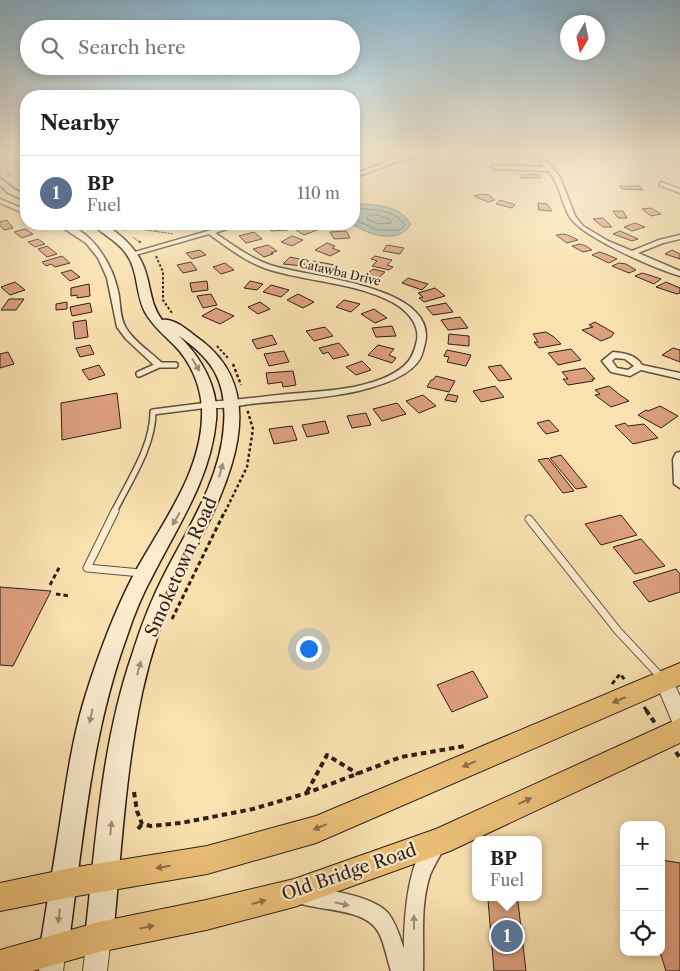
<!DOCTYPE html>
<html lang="en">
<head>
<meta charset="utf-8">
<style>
  body { margin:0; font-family:"Libre Caslon Text",serif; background:#f6f6f6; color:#202124 }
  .controls { position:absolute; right:15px; bottom:15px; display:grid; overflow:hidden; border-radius:10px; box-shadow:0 2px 8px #0003 }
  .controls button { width:45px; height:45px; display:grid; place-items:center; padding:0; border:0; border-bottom:1px solid #e0e0e0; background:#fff; color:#202124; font:25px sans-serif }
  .compass { position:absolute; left:560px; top:15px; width:45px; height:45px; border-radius:50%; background:#fff; box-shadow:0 2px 8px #0003; rotate:189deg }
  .you { position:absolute; left:308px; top:648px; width:18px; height:18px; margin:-12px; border:4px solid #fff; border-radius:50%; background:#1a73e8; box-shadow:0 0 0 8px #1a73e833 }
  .badge { display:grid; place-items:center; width:32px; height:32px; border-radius:50%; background:#8f2418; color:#fff; font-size:16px; font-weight:700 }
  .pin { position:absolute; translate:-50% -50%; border:2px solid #fff; box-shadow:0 1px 5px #0006 }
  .popup { position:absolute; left:472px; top:836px; width:70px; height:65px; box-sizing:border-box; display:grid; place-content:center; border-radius:10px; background:#fff; filter:drop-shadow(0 1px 4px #0005); font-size:16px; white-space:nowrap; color:#757577 }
  .popup b { font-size:19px; color:#202124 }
  .popup::after { content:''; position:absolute; left:50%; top:100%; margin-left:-10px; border:10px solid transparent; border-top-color:#fff }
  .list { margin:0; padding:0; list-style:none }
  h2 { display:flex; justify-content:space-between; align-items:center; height:65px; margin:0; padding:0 20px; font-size:21px }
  h2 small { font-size:16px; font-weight:400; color:#757577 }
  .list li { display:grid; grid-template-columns:32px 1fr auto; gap:15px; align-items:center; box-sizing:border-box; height:75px; padding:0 20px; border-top:1px solid #e0e0e0 }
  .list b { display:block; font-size:19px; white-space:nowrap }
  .list p { margin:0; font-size:16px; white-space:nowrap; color:#757577 }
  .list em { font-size:16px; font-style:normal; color:#757577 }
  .icon { flex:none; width:28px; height:28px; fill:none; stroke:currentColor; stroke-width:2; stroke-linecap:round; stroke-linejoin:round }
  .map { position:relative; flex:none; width:680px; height:971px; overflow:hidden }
  .search { position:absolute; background:#fff; box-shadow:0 2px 8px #0003; left:20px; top:20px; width:340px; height:55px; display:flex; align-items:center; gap:12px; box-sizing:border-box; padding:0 18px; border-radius:28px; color:#757577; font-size:19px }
  .panel { position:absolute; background:#fff; box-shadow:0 2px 8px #0003; left:20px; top:90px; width:340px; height:140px; border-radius:20px }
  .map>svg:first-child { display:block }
  .water { fill:#9fbcb2; stroke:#717d75 }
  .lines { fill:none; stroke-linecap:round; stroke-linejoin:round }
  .shore { stroke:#666e66; stroke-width:1 }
  .building { fill:#dc9f7e; stroke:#2d1f1a }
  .service-far1-casing { stroke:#605040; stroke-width:8 }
  .service-casing { stroke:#605040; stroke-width:9 }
  .minor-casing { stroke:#605040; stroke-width:3 }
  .tertiary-casing { stroke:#605040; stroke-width:2 }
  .secondary-casing { stroke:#2d1f1a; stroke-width:3 }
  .primary-casing { stroke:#2d1f1a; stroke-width:2 }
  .path-far4 { stroke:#2d1f1a; stroke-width:1; stroke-dasharray:2 1; stroke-linecap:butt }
  .path-far3 { stroke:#2d1f1a; stroke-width:2; stroke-dasharray:2.5 2; stroke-linecap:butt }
  .path-far2 { stroke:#2d1f1a; stroke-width:2.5; stroke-dasharray:3 2.5; stroke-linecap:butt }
  .path-far1 { stroke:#2d1f1a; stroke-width:3; stroke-dasharray:4.5 3; stroke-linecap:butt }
  .path { stroke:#2d1f1a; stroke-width:4; stroke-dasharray:5.5 4; stroke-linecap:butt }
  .service-far1 { stroke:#fbeccc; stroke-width:5 }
  .service { stroke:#fbeccc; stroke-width:7 }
  .minor { fill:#fbeccc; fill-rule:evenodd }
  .tertiary { fill:#fbeccc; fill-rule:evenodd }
  .secondary { fill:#fbeccc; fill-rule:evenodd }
  .primary { fill:#ecc078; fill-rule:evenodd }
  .oneway { fill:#9e907c }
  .oneway2 { fill:#8c7049 }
  .labels { text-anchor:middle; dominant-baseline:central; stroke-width:4.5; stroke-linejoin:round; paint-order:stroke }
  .far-street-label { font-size:12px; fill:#2d1f1a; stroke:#fbeccc }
  .near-street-label { font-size:18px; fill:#2d1f1a; stroke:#fbeccc }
</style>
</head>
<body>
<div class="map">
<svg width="680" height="971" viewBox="0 0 680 971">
  <rect width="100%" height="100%" fill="#f9e1b0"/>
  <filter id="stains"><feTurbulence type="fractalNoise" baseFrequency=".004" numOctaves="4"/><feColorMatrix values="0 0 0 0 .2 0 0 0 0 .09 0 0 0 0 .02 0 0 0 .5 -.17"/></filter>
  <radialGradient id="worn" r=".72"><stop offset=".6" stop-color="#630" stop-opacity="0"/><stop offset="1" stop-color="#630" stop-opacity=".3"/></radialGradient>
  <!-- water -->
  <path class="water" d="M 354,203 C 376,206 397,203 411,224 C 399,245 369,235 352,224 L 354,224 Z"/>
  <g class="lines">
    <!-- shore -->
    <path class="shore" d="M 354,208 C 373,210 393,208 405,225 L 400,230 L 377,230 L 354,219
      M 369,215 L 378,215 L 390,220 L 391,223 L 378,224 L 367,219 Z"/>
  </g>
  <!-- building -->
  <path class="building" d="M 536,174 L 539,175 L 540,178 L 521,178 L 521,175 Z
    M 620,186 L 640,186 L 643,190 L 622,189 Z
    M 481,194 L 489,195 L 495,200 L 488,202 L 474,196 Z
    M 500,200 L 510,203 L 515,205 L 512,208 L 496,204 Z
    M 538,203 L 547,204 L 552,211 L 539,210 Z
    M 651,208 L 661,214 L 651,216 L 642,209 Z
    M 613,211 L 623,211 L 627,218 L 618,218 Z
    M 603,218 L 612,227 L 603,227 L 593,219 Z
    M 7,220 L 13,228 L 4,230 L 0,226 L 0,222 Z
    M 635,223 L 645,227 L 632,231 L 624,227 Z
    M 272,224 L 285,224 L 288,230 L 271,231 L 270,228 L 273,228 Z
    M 308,226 L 317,230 L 304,235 L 296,230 Z
    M 25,229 L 33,234 L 22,238 L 14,232 Z
    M 346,231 L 350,238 L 334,239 L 330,232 Z
    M 620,231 L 638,239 L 632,241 L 613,234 Z
    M 254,232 L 262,239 L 246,243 L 239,236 Z
    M 564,234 L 570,236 L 578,240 L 567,243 L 556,235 Z
    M 292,236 L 303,240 L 292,246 L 281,242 Z
    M 38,239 L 45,244 L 35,247 L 28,242 Z
    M 327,243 L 335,246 L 332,248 L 340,251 L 330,256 L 315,250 Z
    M 580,244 L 586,246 L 592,250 L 583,252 L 572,246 Z
    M 268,245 L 277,251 L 271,253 L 273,254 L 264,257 L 253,249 Z
    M 387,245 L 404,248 L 400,254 L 383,251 Z
    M 47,246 L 57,254 L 47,257 L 38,249 Z
    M 200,250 L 206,255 L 192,259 L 186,253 Z
    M 672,250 L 680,254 L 680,259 L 665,254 Z
    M 599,252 L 606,254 L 617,259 L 609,263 L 592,255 Z
    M 62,256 L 70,263 L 55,267 L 51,264 L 46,266 L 42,262 Z
    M 375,256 L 392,260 L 387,265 L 393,267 L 389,270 L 372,266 L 377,261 L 371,259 Z
    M 290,257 L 309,261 L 303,266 L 283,264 Z
    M 313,261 L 335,265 L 331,271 L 306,269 Z
    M 191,262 L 197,270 L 183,273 L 177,265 Z
    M 225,263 L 234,270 L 221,274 L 213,267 Z
    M 619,263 L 626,264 L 636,270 L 629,273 L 612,266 Z
    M 373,269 L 385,272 L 375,281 L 362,278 Z
    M 71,270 L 80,277 L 70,281 L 61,273 Z
    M 642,273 L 649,275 L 661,279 L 654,284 L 635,276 Z
    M 408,278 L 428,284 L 422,290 L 402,283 Z
    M 207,281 L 208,290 L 192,292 L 190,283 Z
    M 250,281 L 263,284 L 257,290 L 244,288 Z
    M 15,282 L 25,290 L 10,295 L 1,287 Z
    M 666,282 L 680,288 L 680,293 L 677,294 L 656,287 Z
    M 89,284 L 90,296 L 77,298 L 77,295 L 71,296 L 71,288 Z
    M 271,285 L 289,290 L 281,297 L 263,292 Z
    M 435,288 L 445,296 L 424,302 L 419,298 L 423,297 L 418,293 Z
    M 211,294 L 217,305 L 203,308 L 197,296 Z
    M 298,294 L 314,302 L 303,308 L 287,300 Z
    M 9,299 L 24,299 L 16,310 L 1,310 Z
    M 344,300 L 360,304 L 351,312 L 336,307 Z
    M 67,302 L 67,309 L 56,310 L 56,304 Z
    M 260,302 L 270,309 L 258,314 L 248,307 Z
    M 90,303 L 92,312 L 72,316 L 70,307 Z
    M 446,303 L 453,312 L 433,315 L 426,307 Z
    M 216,308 L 234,316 L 220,324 L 202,316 Z
    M 374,309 L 387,318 L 375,323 L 361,314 Z
    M 460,317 L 468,328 L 448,330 L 441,320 Z
    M 86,320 L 88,337 L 75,339 L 73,322 Z
    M 595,322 L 614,333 L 611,337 L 601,341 L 582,330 L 593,327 L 589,325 Z
    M 392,326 L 396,336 L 376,337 L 372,328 Z
    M 325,327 L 333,336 L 314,341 L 306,331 Z
    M 546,332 L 554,337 L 561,344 L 539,348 L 534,342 L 538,342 L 533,334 Z
    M 449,334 L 469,336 L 469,346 L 448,344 Z
    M 272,335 L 277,344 L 257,349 L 252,340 Z
    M 339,343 L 349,355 L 333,359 L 328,352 L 323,354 L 319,348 Z
    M 90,345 L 94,354 L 80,357 L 76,348 Z
    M 378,345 L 394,349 L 389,355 L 396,358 L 392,363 L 368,355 Z
    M 673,348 L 680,350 L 680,362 L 662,355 Z
    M 571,349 L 581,360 L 558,365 L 548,353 Z
    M 447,350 L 471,355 L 466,366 L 447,362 L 449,357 L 444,356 Z
    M 284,351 L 289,362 L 269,366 L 264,354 Z
    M 8,352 L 14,364 L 0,368 L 0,354 Z
    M 362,361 L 371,370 L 356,375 L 346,367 Z
    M 99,365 L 105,375 L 89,380 L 82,370 Z
    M 501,365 L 512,379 L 499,381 L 488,367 Z
    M 585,368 L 595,379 L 592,379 L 593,381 L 568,385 L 563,379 L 568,379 L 562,372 Z
    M 293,371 L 296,385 L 283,387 L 282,382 L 268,384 L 266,373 Z
    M 436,376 L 455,381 L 449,392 L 427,387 L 431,380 L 433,380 Z
    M 495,386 L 504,397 L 481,402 L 473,391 Z
    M 609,386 L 620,395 L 629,401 L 611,407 L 595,395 L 600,394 L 595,390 Z
    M 117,393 L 121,428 L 62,440 L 61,403 Z
    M 448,394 L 458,396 L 456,402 L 445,400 Z
    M 423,395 L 436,406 L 419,413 L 406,401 Z
    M 397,403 L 406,414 L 382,421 L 373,409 Z
    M 660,406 L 678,416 L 661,428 L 638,415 L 646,410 L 648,411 Z
    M 366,413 L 371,425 L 352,428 L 347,416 Z
    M 549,420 L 559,431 L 546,434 L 537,423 Z
    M 325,421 L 329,433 L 307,437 L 302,425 Z
    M 625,423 L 628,426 L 644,424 L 658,438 L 633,444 L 615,426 Z
    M 292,426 L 297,440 L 274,444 L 269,429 Z
    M 561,455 L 587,487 L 576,489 L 550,458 Z
    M 548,458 L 574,491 L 563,493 L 538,460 Z
    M 621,515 L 637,535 L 601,545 L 585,524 Z
    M 641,539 L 665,566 L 635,574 L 613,547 Z
    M 676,569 L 680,574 L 680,592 L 649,602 L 633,582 Z
    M 0,587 L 51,591 L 13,666 L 0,665 Z
    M 473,671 L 488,697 L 452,712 L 437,685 Z
    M 661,860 L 680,863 L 680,971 L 666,971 L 660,952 Z
    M 488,900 L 518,902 L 526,971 L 494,971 Z"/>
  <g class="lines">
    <!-- service-far1 casing -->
    <g class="service-far1-casing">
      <path id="service-far1" d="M 139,374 L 159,365 L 175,365
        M 114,512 C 129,481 153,447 153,412 L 208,405"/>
    </g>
    <!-- service casing -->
    <g class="service-casing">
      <path id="service" d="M 115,511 L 87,568 L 141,573
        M 529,519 L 618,631 L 661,677"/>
    </g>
    <!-- minor casing -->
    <g class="minor-casing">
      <path id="minor" d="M 428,152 L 442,152 L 401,160 L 354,178 L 354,174 L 398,158 Z
        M 533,152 L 538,152 L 560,177 L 575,216 L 583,226 L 608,241 L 632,251 L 659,240 L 680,235 L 680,239 L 663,243 L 638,253 L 680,271 L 680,276 C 656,269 581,237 569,216 C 561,201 560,184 548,171 L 494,169 L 491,167 L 494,165 L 545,167 Z
        M 661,182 L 680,189 L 680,193 L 659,185 Z
        M 0,199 L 26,210 L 26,214 L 0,203 Z
        M 57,224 C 89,224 112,263 118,291 C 121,303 119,317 126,328 C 134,342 151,352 162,363 L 162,367 L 156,367 L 126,339 L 117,327 L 107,278 L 98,258 L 86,243 Z
        M 232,224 L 241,224 L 215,233 C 233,245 250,258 270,265 C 306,277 427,284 426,336 C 426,341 424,346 423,351 C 418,375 379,386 358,391 C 323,399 286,400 250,404 C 236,406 218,410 205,407 L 203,405 L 208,402 C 234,400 261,397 287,394 C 322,391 376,390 404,366 C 412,359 415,350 417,340 C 420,323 405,309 392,302 C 353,282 308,282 267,269 C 246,262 227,247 209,234 L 132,256 L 128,254 Z
        M 613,352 C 625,353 636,355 642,365 L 680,373 L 680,379 L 641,370 L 630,376 L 611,372 L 602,361 ZM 615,358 L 625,359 L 634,366 L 628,370 L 617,368 L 612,361 Z
        M 680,452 L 680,488 L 674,484 L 673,459 L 676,453 Z
        M 435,838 L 441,841 L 444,847 C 440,857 434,865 430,875 C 420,905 424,939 423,971 L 391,971 C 387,959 385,945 379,933 C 365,907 321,912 296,902 L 294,895 L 296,888 L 303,886 C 326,890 372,895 388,913 C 396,923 400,937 404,949 C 404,922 407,850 435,838 Z"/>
    </g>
    <!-- tertiary casing -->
    <g class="tertiary-casing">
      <path id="tertiary" d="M 664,672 L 670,675 L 680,696 L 680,726 L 673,724 L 655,681 L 658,675 Z
        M 99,925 L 107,929 L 111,937 L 107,971 L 83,971 L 87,937 L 91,929 Z
        M 54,937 L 62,941 L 66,949 L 63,971 L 39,971 L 42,949 L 46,941 Z"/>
    </g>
    <!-- secondary casing -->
    <g class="secondary-casing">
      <path id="secondary" d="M 0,178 L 14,189 L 26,195 L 26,201 L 8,193 L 0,185 Z
        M 92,224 L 103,224 L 107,226 C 126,238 142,255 147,277 C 151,292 152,307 162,320 C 175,317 192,334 202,341 C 284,405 210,514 178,585 C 162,619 150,656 142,693 C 125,773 121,855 113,937 L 109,947 L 99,951 L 89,947 L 85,937 C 96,843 101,745 132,655 C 141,626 152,598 166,571 C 190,525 221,477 224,425 C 227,383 214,360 179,336 C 202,358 219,389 216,420 C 211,477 179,524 154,573 C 143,593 134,614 127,636 C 90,737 83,843 68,948 L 64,958 L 54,962 L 44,958 L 40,948 C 46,909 53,869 59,830 C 66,785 72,738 86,694 C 99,653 114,613 133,576 C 161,524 204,471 202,409 C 201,385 190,361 174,345 C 163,334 152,325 145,312 C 135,293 139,270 125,252 C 116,240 102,234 92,224 Z"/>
    </g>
    <!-- primary casing -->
    <g class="primary-casing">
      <path id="primary" d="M 680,663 L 680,685 L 316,843 L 207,874 L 71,897 L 0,911 L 0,883 L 71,868 L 207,846 L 316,816 Z
        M 680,718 L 680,743 L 450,851 L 294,907 L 206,930 L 99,952 L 33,971 L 0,971 L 0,950 L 99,922 L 206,900 L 294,879 L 436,829 Z"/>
    </g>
    <!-- path-far4 -->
    <path class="path-far4" d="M 7,152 L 5,164 L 10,177
      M 123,230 L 139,229 L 174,234
      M 155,231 L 159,228
      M 133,237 L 140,243"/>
    <!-- path-far3 -->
    <path class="path-far3" d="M 139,241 L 142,244
      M 156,256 L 163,272 L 163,300 L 172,313
      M 217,346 L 228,358"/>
    <!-- path-far2 -->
    <path class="path-far2" d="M 233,364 L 241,385
      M 225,512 L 247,467 L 253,429 L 247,409"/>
    <!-- path-far1 -->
    <path class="path-far1" d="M 50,585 L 60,566
      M 56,594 L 70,596
      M 172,619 L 225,511
      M 612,684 L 620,674 L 625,680
      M 644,707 L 647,711"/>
    <!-- path -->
    <path class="path" d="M 646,710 L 655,723
      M 676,752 L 680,758
      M 134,792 L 137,811 L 142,824 L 151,826 L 181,823 L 253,809 L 307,793 L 401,757 L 465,746
      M 307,792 L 327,755 L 358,774
      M 138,829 L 142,824"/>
    <!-- service-far1 -->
    <use href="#service-far1" class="service-far1"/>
    <!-- service -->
    <use href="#service" class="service"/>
    <!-- minor -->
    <use href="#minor" class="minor"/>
    <!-- tertiary -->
    <use href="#tertiary" class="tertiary"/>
    <!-- secondary -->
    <use href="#secondary" class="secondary"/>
    <!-- primary -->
    <use href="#primary" class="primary"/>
  </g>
  <!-- one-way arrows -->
  <defs><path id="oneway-solid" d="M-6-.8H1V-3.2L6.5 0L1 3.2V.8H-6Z" transform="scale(1.25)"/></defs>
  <g class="oneway">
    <use href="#oneway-solid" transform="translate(196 365) rotate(59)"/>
    <use href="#oneway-solid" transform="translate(221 470) rotate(-75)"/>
    <use href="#oneway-solid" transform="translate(176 519) rotate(121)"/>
    <use href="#oneway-solid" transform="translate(139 668) rotate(-75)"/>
    <use href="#oneway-solid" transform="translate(91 716) rotate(102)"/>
    <use href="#oneway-solid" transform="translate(111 828) rotate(-84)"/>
    <use href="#oneway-solid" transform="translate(342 904) rotate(13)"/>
    <use href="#oneway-solid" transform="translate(59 916) rotate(98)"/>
    <use href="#oneway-solid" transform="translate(414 922) rotate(-91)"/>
  </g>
  <g class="oneway2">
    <use href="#oneway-solid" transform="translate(619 700) rotate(157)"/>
    <use href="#oneway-solid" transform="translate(469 764) rotate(157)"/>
    <use href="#oneway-solid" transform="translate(525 801) rotate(-25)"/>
    <use href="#oneway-solid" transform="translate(320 827) rotate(158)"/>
    <use href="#oneway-solid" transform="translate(163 867) rotate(171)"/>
    <use href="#oneway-solid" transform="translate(259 902) rotate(-15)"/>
    <use href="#oneway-solid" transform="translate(147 927) rotate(-11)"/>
  </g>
  <!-- sky -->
  <linearGradient id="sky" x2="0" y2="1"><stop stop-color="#8bb7d2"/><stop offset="0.53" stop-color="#fcf2db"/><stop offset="1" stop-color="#fcf2db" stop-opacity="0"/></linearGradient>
  <rect width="680" height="288" fill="url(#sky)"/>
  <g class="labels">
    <!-- far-street labels -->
    <g class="far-street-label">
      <text transform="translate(340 272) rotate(13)">Catawba Drive</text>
    </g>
    <!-- near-street labels -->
    <g class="near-street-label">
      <text transform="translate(181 567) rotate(-66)">Smoketown Road</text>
      <text transform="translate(349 872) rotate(-19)">Old Bridge Road</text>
    </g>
  </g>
  <rect width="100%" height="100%" filter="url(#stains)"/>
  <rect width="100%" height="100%" fill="url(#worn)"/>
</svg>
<div class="controls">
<button>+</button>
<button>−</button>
<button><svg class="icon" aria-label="locate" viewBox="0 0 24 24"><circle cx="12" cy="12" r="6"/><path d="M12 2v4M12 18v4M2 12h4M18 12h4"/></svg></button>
</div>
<svg class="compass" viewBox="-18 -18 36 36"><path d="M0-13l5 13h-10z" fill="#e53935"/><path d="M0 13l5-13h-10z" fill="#757577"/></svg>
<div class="you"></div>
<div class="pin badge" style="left:507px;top:936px;background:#5c6f8a">1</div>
<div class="popup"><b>BP</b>Fuel</div>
<div class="search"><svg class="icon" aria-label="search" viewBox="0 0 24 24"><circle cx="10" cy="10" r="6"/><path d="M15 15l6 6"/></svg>Search here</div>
<section class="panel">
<h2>Nearby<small></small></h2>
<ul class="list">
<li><span class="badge" style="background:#5c6f8a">1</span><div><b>BP</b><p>Fuel</p></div><em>110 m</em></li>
</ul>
</section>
</div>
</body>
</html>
